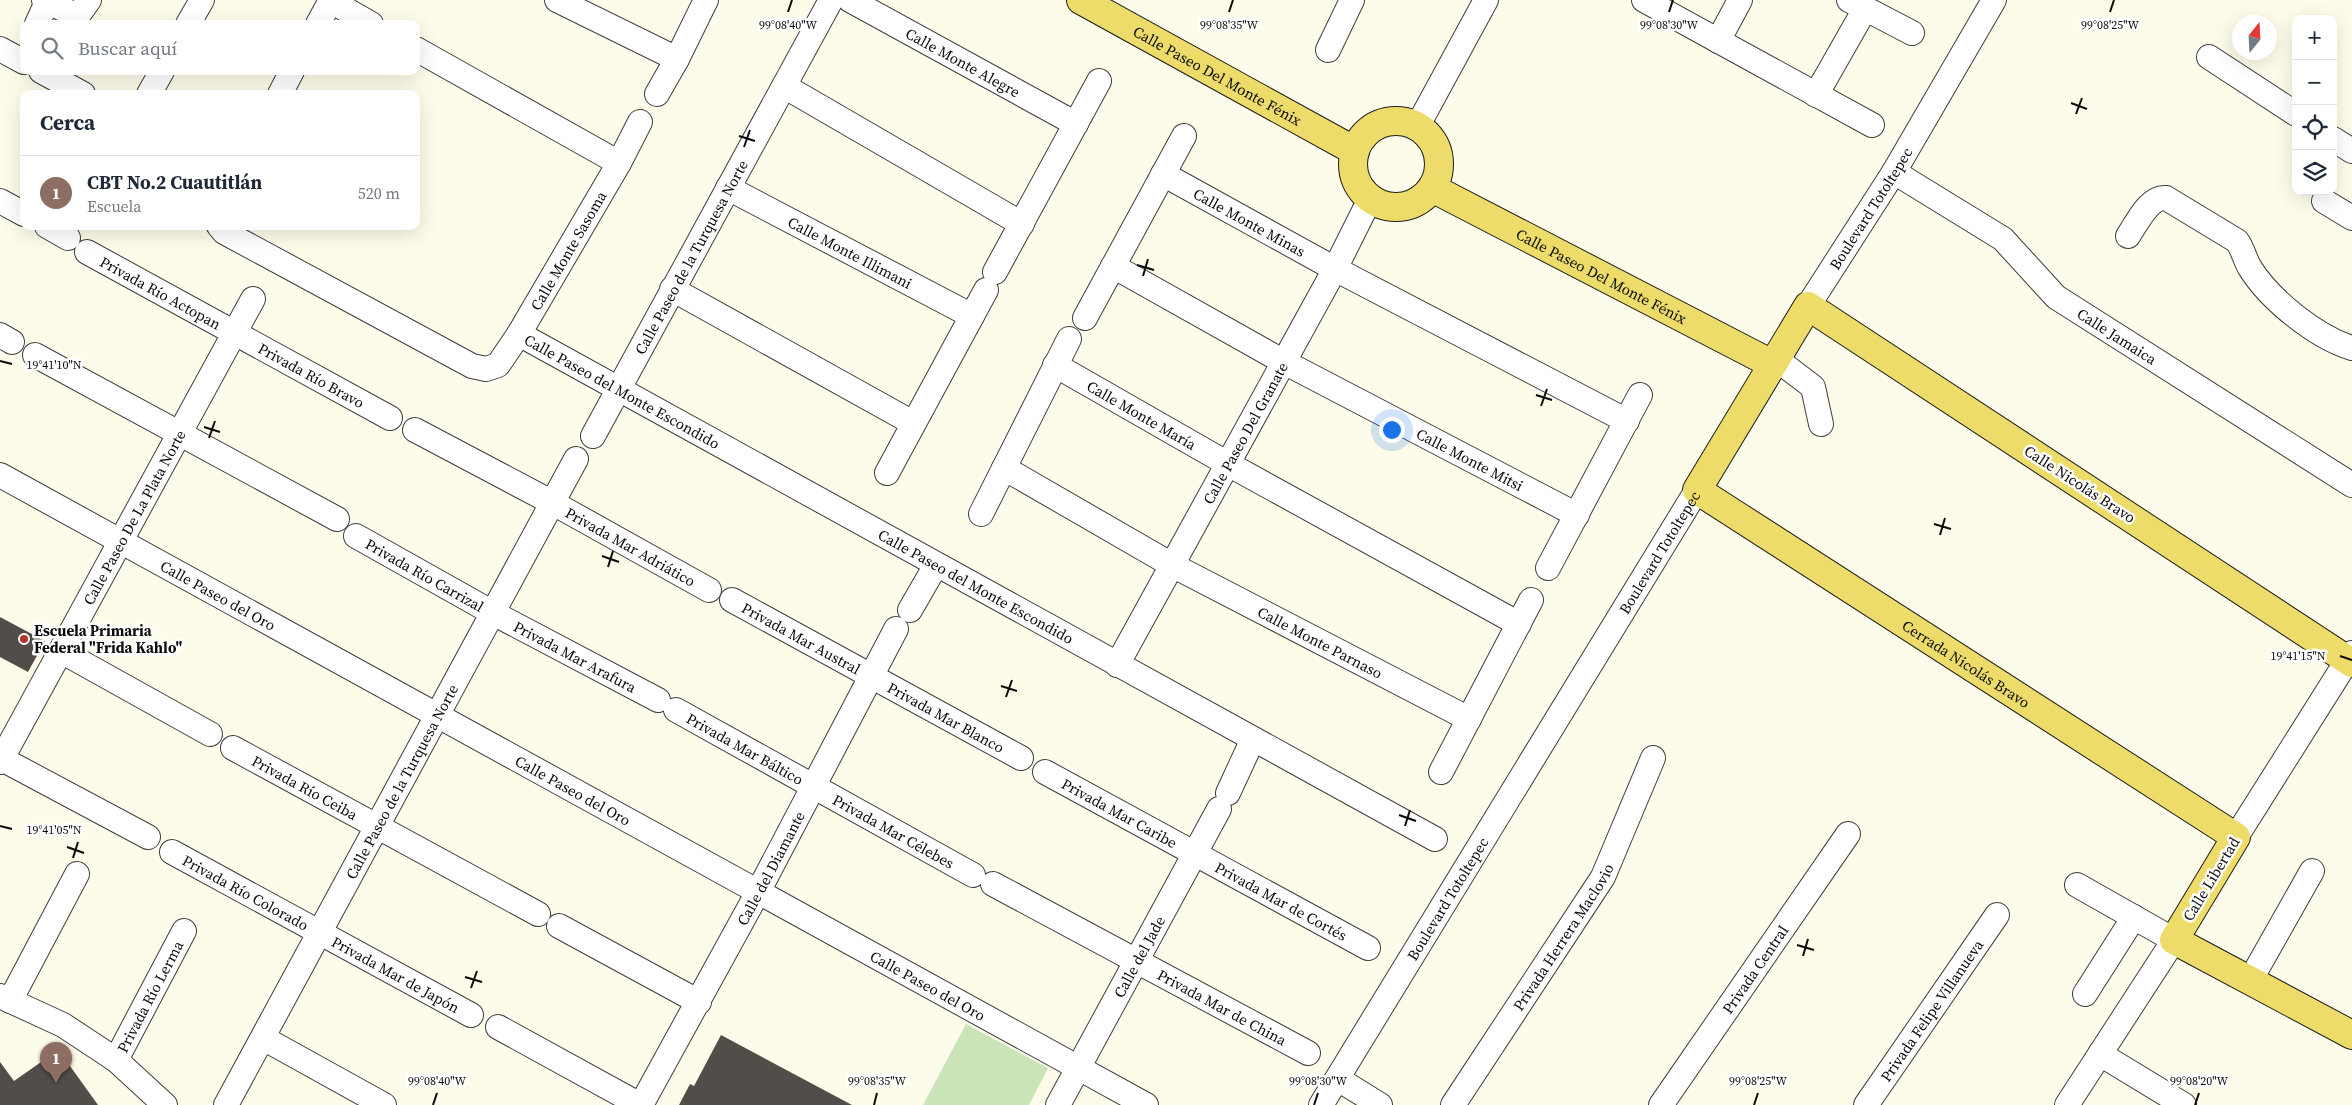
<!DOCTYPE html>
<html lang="es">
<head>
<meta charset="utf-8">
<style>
  body { margin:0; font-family:"Source Serif 4",serif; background:#f2f2f3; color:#1f2937 }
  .controls { position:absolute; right:15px; top:15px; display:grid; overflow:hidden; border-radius:10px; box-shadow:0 5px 20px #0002 }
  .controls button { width:45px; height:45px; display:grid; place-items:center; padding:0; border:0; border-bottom:1px solid #e0e1e3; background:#fff; color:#1f2937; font:25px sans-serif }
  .compass { position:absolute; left:2232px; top:15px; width:45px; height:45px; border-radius:50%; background:#fff; box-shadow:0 5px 20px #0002; rotate:18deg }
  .you { position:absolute; left:1391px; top:429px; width:18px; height:18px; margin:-12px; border:4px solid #fff; border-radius:50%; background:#1a73e8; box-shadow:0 0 0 8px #1a73e833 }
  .badge { display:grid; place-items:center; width:32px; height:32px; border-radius:50%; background:#7c3aed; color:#fff; font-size:16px; font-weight:700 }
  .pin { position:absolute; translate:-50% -41px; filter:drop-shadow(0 1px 2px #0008) }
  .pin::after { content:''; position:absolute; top:26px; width:18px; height:15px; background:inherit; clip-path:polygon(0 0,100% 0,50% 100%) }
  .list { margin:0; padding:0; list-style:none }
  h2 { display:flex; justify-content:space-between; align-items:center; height:65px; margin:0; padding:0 20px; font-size:21px }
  h2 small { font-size:16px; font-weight:400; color:#747a83 }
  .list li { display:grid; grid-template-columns:32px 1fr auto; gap:15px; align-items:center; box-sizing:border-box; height:75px; padding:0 20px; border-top:1px solid #e0e1e3 }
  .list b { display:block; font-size:19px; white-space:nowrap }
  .list p { margin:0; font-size:16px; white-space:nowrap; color:#747a83 }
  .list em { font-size:16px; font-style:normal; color:#747a83 }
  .icon { flex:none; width:28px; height:28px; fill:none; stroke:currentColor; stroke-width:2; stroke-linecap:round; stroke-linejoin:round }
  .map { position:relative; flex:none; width:2352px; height:1105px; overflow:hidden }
  .search { position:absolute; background:#fff; box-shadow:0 5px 20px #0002; left:20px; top:20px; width:400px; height:55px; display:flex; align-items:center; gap:12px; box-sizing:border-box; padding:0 18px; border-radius:10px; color:#747a83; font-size:19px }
  .panel { position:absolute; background:#fff; box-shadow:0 5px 20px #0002; left:20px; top:90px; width:400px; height:140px; border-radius:10px }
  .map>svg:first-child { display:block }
  .green { fill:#c9e4b7 }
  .building { fill:#524d48 }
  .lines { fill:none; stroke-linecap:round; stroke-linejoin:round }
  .minor-casing { stroke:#3e3e3e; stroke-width:26 }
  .major-casing { stroke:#1c1c1c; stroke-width:30 }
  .minor { stroke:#fff; stroke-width:24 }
  .major { stroke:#eddc6a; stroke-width:28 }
  .ticks { fill:none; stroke:#0b0b0b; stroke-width:2 }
  .poi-dot { fill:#ae372f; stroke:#fff; stroke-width:2 }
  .labels { text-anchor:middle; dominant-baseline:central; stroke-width:5; stroke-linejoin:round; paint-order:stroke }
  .street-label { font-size:15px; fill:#0b0b0b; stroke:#fff }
  .poi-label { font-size:15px; font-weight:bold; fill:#0b0b0b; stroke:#fff; text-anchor:start }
  .ticks-label { font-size:12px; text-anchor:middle; fill:#0b0b0b; stroke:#fff; stroke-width:5; stroke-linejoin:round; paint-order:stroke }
</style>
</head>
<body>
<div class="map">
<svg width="2352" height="1105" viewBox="0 0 2352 1105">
  <rect width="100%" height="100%" fill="#fdfcea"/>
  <!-- green -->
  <path class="green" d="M 966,1024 L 1048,1068 L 1029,1105 L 923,1105 Z"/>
  <!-- building -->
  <path class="building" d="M 0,617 L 45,641 L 28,672 L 0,657 Z
    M 721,1035 L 852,1105 L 679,1105 L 690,1084 L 694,1086 Z
    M 65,1059 L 98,1105 L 0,1105 L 0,1062 L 14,1081 L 44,1060 L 51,1069 Z"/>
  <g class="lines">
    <!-- minor casing -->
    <g class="minor-casing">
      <g id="minor">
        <path d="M 44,0 L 71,13 L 79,14 L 89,0"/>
        <path d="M 557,0 L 677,59"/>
        <path id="s1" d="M 850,0 L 1076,124"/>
        <path d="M 1644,0 L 1872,125"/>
        <path d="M 1849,0 L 1912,33"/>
        <path d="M 331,1 L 371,24"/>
        <path d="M 37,24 L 47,2"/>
        <path d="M 188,24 L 202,0"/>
        <path d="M 318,24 L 331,0"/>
        <path d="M 1718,41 L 1740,0"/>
        <path d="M 0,49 L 24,62"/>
        <path d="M 416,49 L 619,163"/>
        <path d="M 1328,50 L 1352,0"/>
        <path d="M 2209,57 L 2296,114"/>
        <path d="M 41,71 L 83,94"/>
        <path d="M 784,86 L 1022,224"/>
        <path d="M 149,94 L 162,71"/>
        <path d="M 280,94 L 292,71"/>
        <path d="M 657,94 L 677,59 L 706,0"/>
        <path d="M 1816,95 L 1865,9"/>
        <path d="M 1417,127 L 1486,0"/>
        <path d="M 2333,139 L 2352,151"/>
        <path id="s2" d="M 1894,172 L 2003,239 L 2056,297 L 2352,485"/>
        <path id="s3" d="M 1163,174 L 1335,269 L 1627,421"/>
        <path id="s4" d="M 728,188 L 972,316"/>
        <path d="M 0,201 L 24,214"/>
        <path d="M 2324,201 L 2352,218"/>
        <path d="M 47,226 L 68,238"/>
        <path id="s5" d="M 219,226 L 224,232 L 472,366 L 486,369 L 498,365 L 519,334 L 619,163 L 640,122"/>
        <path d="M 2128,236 C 2137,223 2149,196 2166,198 L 2237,241 C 2243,249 2245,260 2250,268 C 2270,300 2316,337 2352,348"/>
        <path id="s6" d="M 87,252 L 390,418"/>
        <path id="s7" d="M 1113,266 L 1284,362 L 1577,515"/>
        <path d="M 995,272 L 1099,81"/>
        <path d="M 672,289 L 913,423"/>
        <path id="s8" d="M 1808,306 L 1894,172 L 1994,0"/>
        <path d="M 1085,318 L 1184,136"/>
        <path id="s9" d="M 519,334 L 1435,839"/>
        <path d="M 0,335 L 12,342"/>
        <path d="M 35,355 L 337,519"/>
        <path d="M 1775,358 L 1813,387 L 1821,424"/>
        <path id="s10" d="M 1055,365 L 1228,464 L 1519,624"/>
        <path id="s11" d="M 415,430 L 553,503 L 709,590"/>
        <path id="s12" d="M 593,436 L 831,0"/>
        <path id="s13" d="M 1004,468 L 1172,565 L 1469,719"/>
        <path d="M 887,473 L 986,290"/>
        <path id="s14" d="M 0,475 L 1146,1105"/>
        <path d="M 981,514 L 1069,339"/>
        <path id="s15" d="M 356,536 L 493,613 L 658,700"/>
        <path d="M 1548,568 L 1640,395"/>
        <path id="s16" d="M 732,600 L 1021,758"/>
        <path d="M 910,610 L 936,565"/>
        <path d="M 61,651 L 210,734"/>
        <path id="s17" d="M 1117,665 L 1335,269 L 1370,199"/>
        <path id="s18" d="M 676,710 L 973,875"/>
        <path id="s19" d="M 233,748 L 538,914"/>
        <path d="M 0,758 L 148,837"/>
        <path id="s20" d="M 0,762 L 253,299"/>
        <path id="s21" d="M 1045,772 L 1368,948"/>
        <path d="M 1441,772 L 1531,600"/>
        <path d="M 1228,793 L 1253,739"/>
        <path d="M 2236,837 L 2352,653"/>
        <path id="s22" d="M 172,852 L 471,1015"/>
        <path id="s23" d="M 993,884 L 1308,1053"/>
        <path d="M 559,926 L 699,1002"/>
        <path d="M 2251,979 L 2312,871"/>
        <path d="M 2085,994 L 2134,917"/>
        <path d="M 0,996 L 63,1025 L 116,1060 L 165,1105"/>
        <path d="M 10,1001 L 77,874"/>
        <path d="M 498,1027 L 640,1105"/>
        <path d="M 263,1038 L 384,1105"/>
        <path d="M 2100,1054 L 2184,1105"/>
        <path id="s24" d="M 116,1060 L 184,931"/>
        <path d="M 1338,1079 L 1380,1105"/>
        <path id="s25" d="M 226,1105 L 576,459"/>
        <path id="s26" d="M 641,1105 L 758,892 L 896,629"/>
        <path id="s27" d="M 1058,1105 L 1219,809"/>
        <path id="s28" d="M 1321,1105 L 1697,490"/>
        <path id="s29" d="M 1453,1105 L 1603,877 L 1653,758"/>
        <path id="s30" d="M 1661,1105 L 1848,834"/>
        <path id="s31" d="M 1866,1105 L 1997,915"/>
        <path d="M 2067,1105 L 2174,940 L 2077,885"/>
      </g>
    </g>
    <!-- major casing -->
    <g class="major-casing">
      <g id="major">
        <path id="s32" d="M 1081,0 L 1355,151"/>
        <circle cx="1396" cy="164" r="43"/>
        <path id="s33" d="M 1432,188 L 1772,364"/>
        <path id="s34" d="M 2352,663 L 1808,306 L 1697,490 L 2236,837 L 2174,940 L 2352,1035"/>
      </g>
    </g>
    <!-- minor -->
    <use href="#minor" class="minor"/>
    <!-- major -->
    <use href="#major" class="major"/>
  </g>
  <!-- ticks -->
  <path class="ticks" d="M 788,12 L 792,0M 1229,12 L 1233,0M 1669,12 L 1673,0M 2110,12 L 2114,0M 2071,103 L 2087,109M 2076,114 L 2082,98M 739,136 L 755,141M 744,147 L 750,130M 1137,265 L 1154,270M 1143,276 L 1148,259M 0,361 L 12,364M 1536,395 L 1552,400M 1541,406 L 1547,389M 204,427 L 220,432M 209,438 L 215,421M 1934,524 L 1951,529M 1940,535 L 1945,518M 602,556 L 619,562M 608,567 L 613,551M 2340,656 L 2352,660M 1001,686 L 1017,691M 1006,697 L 1012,680M 1399,815 L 1416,821M 0,826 L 12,829M 1405,826 L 1410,810M 67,847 L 84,853M 73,858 L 78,842M 1797,945 L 1814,950M 1803,956 L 1808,939M 465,977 L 482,982M 471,988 L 477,971M 433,1105 L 437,1093M 874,1105 L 877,1093M 1314,1105 L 1318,1093M 1754,1105 L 1758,1093M 2195,1105 L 2199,1093"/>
  <!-- markers -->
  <circle class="poi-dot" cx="24" cy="639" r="5"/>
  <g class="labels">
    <!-- street labels -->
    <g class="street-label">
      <text stroke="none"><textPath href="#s1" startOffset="129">Calle Monte Alegre</textPath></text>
      <text stroke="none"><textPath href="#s32" startOffset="156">Calle Paseo Del Monte Fénix</textPath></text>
      <text stroke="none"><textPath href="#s8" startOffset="116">Boulevard Totoltepec</textPath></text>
      <text stroke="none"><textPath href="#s3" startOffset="99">Calle Monte Minas</textPath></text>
      <text stroke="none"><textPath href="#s5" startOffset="451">Calle Monte Sasoma</textPath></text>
      <text stroke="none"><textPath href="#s4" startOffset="138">Calle Monte Illimani</textPath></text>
      <text stroke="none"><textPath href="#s12" startOffset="204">Calle Paseo de la Turquesa Norte</textPath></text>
      <text stroke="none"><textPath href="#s33" startOffset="191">Calle Paseo Del Monte Fénix</textPath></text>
      <text stroke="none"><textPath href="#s6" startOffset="84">Privada Río Actopan</textPath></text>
      <text stroke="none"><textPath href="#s2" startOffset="279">Calle Jamaica</textPath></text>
      <text stroke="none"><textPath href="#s6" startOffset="256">Privada Río Bravo</textPath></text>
      <text stroke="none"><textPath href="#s9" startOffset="118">Calle Paseo del Monte Escondido</textPath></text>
      <text stroke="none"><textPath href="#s10" startOffset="100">Calle Monte María</textPath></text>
      <text stroke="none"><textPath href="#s17" startOffset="265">Calle Paseo Del Granate</textPath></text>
      <text stroke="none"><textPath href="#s7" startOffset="406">Calle Monte Mitsi</textPath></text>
      <text transform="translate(2080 484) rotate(33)">Calle Nicolás Bravo</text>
      <text stroke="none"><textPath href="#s20" startOffset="279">Calle Paseo De La Plata Norte</textPath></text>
      <text stroke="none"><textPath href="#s11" startOffset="245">Privada Mar Adriático</textPath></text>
      <text stroke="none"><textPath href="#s28" startOffset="648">Boulevard Totoltepec</textPath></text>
      <text stroke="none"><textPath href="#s15" startOffset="79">Privada Río Carrizal</textPath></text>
      <text stroke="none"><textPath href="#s9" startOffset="522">Calle Paseo del Monte Escondido</textPath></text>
      <text stroke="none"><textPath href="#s14" startOffset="249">Calle Paseo del Oro</textPath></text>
      <text stroke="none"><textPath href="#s16" startOffset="79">Privada Mar Austral</textPath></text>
      <text stroke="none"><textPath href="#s13" startOffset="361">Calle Monte Parnaso</textPath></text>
      <text stroke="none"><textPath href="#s15" startOffset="250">Privada Mar Arafura</textPath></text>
      <text stroke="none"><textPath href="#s34" startOffset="1186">Cerrada Nicolás Bravo</textPath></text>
      <text stroke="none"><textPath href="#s16" startOffset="244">Privada Mar Blanco</textPath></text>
      <text stroke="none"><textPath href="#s18" startOffset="79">Privada Mar Báltico</textPath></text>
      <text stroke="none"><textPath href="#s25" startOffset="368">Calle Paseo de la Turquesa Norte</textPath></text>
      <text stroke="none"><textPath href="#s19" startOffset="82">Privada Río Ceiba</textPath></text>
      <text stroke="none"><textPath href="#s14" startOffset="654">Calle Paseo del Oro</textPath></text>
      <text stroke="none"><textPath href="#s21" startOffset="85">Privada Mar Caribe</textPath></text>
      <text stroke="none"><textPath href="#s18" startOffset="249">Privada Mar Célebes</textPath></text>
      <text stroke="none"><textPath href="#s26" startOffset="270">Calle del Diamante</textPath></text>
      <text transform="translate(2211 879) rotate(-59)">Calle Libertad</text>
      <text stroke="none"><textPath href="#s22" startOffset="84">Privada Río Colorado</textPath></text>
      <text stroke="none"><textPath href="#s28" startOffset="242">Boulevard Totoltepec</textPath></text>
      <text stroke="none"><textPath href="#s21" startOffset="269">Privada Mar de Cortés</textPath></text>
      <text stroke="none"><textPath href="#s29" startOffset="201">Privada Herrera Maclovio</textPath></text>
      <text stroke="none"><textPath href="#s27" startOffset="169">Calle del Jade</textPath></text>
      <text stroke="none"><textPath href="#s30" startOffset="165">Privada Central</textPath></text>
      <text stroke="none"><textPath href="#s22" startOffset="255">Privada Mar de Japón</textPath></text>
      <text stroke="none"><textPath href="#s14" startOffset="1059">Calle Paseo del Oro</textPath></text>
      <text stroke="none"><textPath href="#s24" startOffset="72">Privada Río Lerma</textPath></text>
      <text stroke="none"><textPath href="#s23" startOffset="260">Privada Mar de China</textPath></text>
      <text stroke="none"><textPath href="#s31" startOffset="115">Privada Felipe Villanueva</textPath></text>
    </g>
    <!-- poi labels -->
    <g class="poi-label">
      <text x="34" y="630">Escuela Primaria<tspan x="34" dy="17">Federal "Frida Kahlo"</tspan></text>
    </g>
  </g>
  <g class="ticks-label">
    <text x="788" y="29">99°08'40"W</text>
    <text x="1229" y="29">99°08'35"W</text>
    <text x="1669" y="29">99°08'30"W</text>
    <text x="2110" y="29">99°08'25"W</text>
    <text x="54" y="369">19°41'10"N</text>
    <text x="2298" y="660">19°41'15"N</text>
    <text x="54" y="834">19°41'05"N</text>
    <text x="437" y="1085">99°08'40"W</text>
    <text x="877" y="1085">99°08'35"W</text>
    <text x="1318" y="1085">99°08'30"W</text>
    <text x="1758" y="1085">99°08'25"W</text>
    <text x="2199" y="1085">99°08'20"W</text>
  </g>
</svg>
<div class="controls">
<button>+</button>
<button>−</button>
<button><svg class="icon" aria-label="locate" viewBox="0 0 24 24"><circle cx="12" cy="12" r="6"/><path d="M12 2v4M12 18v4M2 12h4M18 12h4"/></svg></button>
<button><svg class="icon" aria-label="layers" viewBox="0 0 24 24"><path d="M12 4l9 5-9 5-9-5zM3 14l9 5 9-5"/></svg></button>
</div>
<svg class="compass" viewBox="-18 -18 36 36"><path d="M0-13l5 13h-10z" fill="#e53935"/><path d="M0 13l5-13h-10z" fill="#747a83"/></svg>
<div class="you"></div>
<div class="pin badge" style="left:56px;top:1083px;background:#8d6e63">1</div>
<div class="search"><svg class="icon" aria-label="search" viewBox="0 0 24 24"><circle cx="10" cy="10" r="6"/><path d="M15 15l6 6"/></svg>Buscar aquí</div>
<section class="panel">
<h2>Cerca<small></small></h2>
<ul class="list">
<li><span class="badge" style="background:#8d6e63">1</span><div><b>CBT No.2 Cuautitlán</b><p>Escuela</p></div><em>520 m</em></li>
</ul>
</section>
</div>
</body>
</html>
